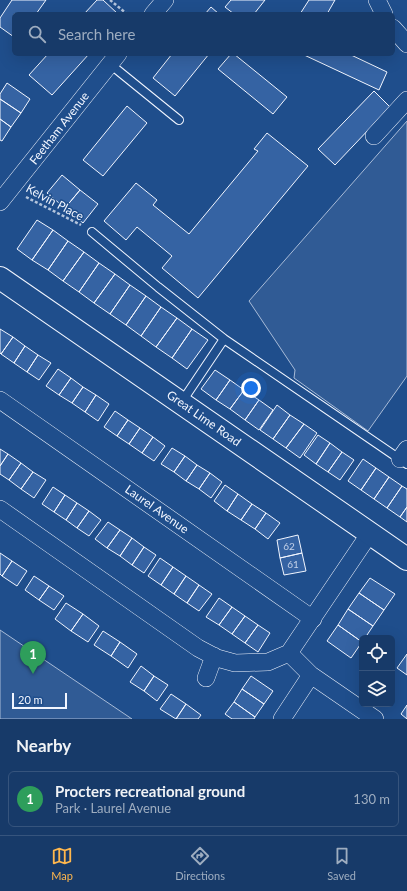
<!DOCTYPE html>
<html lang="en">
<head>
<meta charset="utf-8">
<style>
  body { margin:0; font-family:Lato,sans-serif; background:#20416f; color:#f1f3f6 }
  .controls { position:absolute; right:12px; bottom:12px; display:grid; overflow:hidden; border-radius:6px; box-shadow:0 4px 16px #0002 }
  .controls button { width:36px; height:36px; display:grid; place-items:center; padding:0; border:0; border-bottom:1px solid #36547d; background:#173a69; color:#f1f3f6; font:20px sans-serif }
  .scale { position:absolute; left:12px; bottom:10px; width:55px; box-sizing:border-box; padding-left:4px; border:2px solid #f2f6ff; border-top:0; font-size:11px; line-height:14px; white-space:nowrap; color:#f2f6ff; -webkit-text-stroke:3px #1f4e8c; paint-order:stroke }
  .you { position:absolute; left:251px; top:388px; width:14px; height:14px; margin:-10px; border:3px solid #fff; border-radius:50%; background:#1a73e8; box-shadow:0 0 0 6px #1a73e833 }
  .badge { display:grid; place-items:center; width:26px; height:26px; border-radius:50%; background:#ffb74d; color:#fff; font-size:13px; font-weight:700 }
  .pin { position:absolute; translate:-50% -33px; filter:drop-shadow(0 1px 2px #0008) }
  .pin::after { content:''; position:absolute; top:21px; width:14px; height:12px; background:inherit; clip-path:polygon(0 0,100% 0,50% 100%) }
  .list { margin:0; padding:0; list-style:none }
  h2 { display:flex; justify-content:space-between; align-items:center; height:52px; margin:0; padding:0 16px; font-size:17px }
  h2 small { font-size:13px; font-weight:400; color:#9eadc0 }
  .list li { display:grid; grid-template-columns:26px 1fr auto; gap:12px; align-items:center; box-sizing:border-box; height:56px; margin:0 8px 8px; padding:0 8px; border:1px solid #36547d; border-radius:6px }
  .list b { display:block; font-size:15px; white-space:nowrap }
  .list p { margin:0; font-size:13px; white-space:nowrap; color:#9eadc0 }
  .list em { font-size:13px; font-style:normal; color:#9eadc0 }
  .icon { flex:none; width:22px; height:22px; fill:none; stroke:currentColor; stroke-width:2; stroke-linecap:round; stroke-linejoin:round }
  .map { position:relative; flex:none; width:407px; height:719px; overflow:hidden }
  .search { position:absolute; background:#173a69; box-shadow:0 4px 16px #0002; left:12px; right:12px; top:12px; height:44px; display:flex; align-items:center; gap:10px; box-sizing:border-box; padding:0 14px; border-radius:6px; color:#9eadc0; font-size:15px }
  .sheet { height:116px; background:#173a69 }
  nav { display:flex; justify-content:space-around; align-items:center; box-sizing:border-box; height:56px; border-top:1px solid #36547d; background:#173a69; font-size:11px; color:#9eadc0 }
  nav a { display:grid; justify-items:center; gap:2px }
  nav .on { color:#ffb74d }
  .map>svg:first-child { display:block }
  .built { fill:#305b95; stroke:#a8bbd7 }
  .building { fill:#3563a3; stroke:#f2f6ff }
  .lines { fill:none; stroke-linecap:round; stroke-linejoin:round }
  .lane-casing { stroke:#f2f6ff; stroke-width:10 }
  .street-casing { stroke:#f2f6ff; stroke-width:18 }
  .secondary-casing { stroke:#f2f6ff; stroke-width:24 }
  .path { stroke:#b3c4dc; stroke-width:2.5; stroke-dasharray:3 2; stroke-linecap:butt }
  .lane { stroke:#1f4e8c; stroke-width:8 }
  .street { stroke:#1f4e8c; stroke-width:17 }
  .secondary { stroke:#1f4e8c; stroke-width:22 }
  .labels { text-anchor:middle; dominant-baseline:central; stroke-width:3; stroke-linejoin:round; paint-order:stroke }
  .number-label { font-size:10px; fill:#c3d1e8 }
  .street-label { font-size:12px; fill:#f2f6ff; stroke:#1f4e8c }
</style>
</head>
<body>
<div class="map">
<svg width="407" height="719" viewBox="0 0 407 719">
  <rect width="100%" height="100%" fill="#1f4e8c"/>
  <!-- built -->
  <path class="built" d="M 407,121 L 407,376 L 368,431 L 294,378 L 295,370 L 249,301 Z
    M 0,630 L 132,719 L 0,719 Z"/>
  <!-- building -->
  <path class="building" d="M 12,0 L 46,0 L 36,14 L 14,14 L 14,37 L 0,27 L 0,18 Z
    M 97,0 L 103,0 L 118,14 L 84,14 Z
    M 231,0 L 265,0 L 254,14 L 234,14 L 225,7 Z
    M 309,0 L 335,0 L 327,14 L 300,14 Z
    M 211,7 L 219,14 L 205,14 Z
    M 48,54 L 89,54 L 52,95 L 29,75 Z
    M 172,54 L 209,54 L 175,96 L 153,78 Z
    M 231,54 L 234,54 L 287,97 L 273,114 L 218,69 Z
    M 302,54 L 349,54 L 387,72 L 379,90 Z
    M 7,83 L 30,99 L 21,113 L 0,99 L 0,94 Z
    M 374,91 L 390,107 L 335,165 L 318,149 Z
    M 0,99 L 21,113 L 11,127 L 0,119 Z
    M 127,106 L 147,123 L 103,176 L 83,160 Z
    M 0,119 L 11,127 L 2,141 L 0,140 Z
    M 267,133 L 308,166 L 198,298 L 162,268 L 172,256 L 137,227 L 126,240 L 104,221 L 136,183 L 157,200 L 153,205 L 189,234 L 258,151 L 254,149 Z
    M 62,175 L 80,190 L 65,208 L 47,193 Z
    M 80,190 L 98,204 L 83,223 L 65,208 Z
    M 37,220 L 53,230 L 32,260 L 17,249 Z
    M 53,230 L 68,241 L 48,270 L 32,260 Z
    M 68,241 L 84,252 L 63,281 L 48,270 Z
    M 84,252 L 99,263 L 79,292 L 63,281 Z
    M 99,263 L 115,274 L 94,303 L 79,292 Z
    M 115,274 L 130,285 L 110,314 L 94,303 Z
    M 130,285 L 146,296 L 126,325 L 110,314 Z
    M 146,296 L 161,307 L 141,336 L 126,325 Z
    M 161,307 L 177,318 L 156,347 L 141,336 Z
    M 177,318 L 192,329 L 172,358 L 156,347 Z
    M 0,329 L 13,337 L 1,354 L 0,353 Z
    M 192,329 L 208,340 L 187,369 L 172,358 Z
    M 13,337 L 25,346 L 14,363 L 1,354 Z
    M 25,346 L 38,355 L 27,372 L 14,363 Z
    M 38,355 L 51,363 L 39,380 L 27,372 Z
    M 58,369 L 71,378 L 59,395 L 46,386 Z
    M 215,370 L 230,380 L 216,400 L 201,389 Z
    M 71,378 L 83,387 L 72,403 L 59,395 Z
    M 230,380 L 244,390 L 230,409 L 216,400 Z
    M 83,387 L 96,395 L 85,412 L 72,403 Z
    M 244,390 L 259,400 L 245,420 L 230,409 Z
    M 96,395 L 109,404 L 98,421 L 85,412 Z
    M 259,400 L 273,410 L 259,430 L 245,420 Z
    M 277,405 L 290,415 L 273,439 L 260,430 Z
    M 115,411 L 128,420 L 117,436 L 104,427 Z
    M 290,415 L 304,424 L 286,448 L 273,439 Z
    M 128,420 L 140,428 L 129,444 L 117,436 Z
    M 304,424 L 317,433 L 300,458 L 286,448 Z
    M 140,428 L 153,437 L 142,453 L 129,444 Z
    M 318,435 L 330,443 L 316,464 L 304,455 Z
    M 153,437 L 165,446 L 154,461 L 142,453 Z
    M 330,443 L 342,452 L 328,472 L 316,464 Z
    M 172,448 L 185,456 L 174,472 L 161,464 Z
    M 0,449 L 8,454 L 0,466 Z
    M 342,452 L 354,460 L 340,480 L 328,472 Z
    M 8,454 L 21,463 L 9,480 L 0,474 L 0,466 Z
    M 185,456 L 197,465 L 186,481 L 174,472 Z
    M 363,459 L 376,468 L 361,490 L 348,481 Z
    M 21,463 L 33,472 L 21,489 L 9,480 Z
    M 197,465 L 210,473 L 199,489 L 186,481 Z
    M 376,468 L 389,477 L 374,499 L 361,490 Z
    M 33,472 L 46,480 L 34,498 L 21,489 Z
    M 210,473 L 222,482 L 211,498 L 199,489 Z
    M 389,477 L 402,486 L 387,508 L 374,499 Z
    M 225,485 L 238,494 L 227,511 L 214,501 Z
    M 402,486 L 407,489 L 407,507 L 400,517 L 387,508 Z
    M 53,487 L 65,495 L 54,512 L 42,504 Z
    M 238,494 L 252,504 L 241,520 L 227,511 Z
    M 65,495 L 77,503 L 66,520 L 54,512 Z
    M 77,503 L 89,511 L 77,528 L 66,520 Z
    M 252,504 L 266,513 L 255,529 L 241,520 Z
    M 407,507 L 407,522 L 400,517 Z
    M 89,511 L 101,520 L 89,536 L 77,528 Z
    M 266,513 L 280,523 L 268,539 L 255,529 Z
    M 108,522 L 120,530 L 107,548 L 95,539 Z
    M 120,530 L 132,538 L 120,556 L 107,548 Z
    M 298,535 L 302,553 L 280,558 L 277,540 Z
    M 132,538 L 144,547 L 132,565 L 120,556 Z
    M 144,547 L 156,555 L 144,573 L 132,565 Z
    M 0,553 L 12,561 L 2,576 L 0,574 Z
    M 302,553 L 306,571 L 284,575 L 280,558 Z
    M 160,558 L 173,567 L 161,585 L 148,576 Z
    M 12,561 L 27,571 L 17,586 L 2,576 Z
    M 173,567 L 186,576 L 174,594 L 161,585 Z
    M 34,576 L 49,586 L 39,600 L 25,590 Z
    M 186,576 L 199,585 L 187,603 L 174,594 Z
    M 370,578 L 395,594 L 384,610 L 359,593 Z
    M 199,585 L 212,594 L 199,611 L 187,603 Z
    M 49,586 L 64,596 L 54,610 L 39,600 Z
    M 359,593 L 384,610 L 373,626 L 348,609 Z
    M 219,598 L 232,607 L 219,625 L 206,617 Z
    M 66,603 L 83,614 L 71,631 L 55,619 Z
    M 232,607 L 245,616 L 232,634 L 219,625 Z
    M 348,609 L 373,626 L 365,638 L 362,638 L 362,642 L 338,625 Z
    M 83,614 L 99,626 L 88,642 L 71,631 Z
    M 245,616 L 258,625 L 245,643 L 232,634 Z
    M 258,625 L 270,633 L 258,652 L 245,643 Z
    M 338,625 L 362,642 L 351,658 L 327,641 Z
    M 103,631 L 120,642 L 111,656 L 94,645 Z
    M 120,642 L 137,654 L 128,668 L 111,656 Z
    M 407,654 L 407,675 L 397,668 Z
    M 141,666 L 154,676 L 144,691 L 130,682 Z
    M 154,676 L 168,685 L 157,701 L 144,691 Z
    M 251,676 L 273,691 L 264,704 L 242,689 Z
    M 242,689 L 264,704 L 255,717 L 234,702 Z
    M 171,694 L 186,704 L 176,719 L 160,709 Z
    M 234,702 L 255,717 L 254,719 L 232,719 L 225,714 Z
    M 186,704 L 201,715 L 198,719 L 176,719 Z
    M 407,705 L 407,719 L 401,714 Z"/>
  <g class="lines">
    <!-- lane casing -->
    <g class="lane-casing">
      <path id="lane" d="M 110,64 L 179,120
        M 92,232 L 158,287 L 224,339 L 407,464
        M 181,403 L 224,339"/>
    </g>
    <!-- street casing -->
    <g class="street-casing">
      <path id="street" d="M 377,0 L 384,14
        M 153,14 L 165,0
        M 393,28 L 407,44
        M 374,136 L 407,100
        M 0,202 L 118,54
        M 0,400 L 313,619
        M 400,459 L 407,449
        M 0,509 L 198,648 L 217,658 L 235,663 L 268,662 L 289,653 L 370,533
        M 289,653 L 311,675 L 375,719
        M 206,678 L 214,656
        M 282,719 L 311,675"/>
    </g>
    <!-- secondary casing -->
    <g class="secondary-casing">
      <path id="secondary" d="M 0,278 L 407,559"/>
    </g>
    <!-- path -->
    <path class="path" d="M 110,0 L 127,14
      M 26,197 L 81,225"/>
    <!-- lane -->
    <use href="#lane" class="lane"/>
    <!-- street -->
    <use href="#street" class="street"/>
    <!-- secondary -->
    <use href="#secondary" class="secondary"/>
  </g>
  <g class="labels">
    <!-- number labels -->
    <g class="number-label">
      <text x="289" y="546">62</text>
      <text x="293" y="564">61</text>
    </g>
    <!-- street labels -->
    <g class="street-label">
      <text transform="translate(59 128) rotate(-52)">Feetham Avenue</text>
      <text transform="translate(55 202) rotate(28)">Kelvin Place</text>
      <text transform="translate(204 418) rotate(35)">Great Lime Road</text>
      <text transform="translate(157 509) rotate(35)">Laurel Avenue</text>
    </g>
  </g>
</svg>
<div class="controls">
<button><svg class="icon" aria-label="locate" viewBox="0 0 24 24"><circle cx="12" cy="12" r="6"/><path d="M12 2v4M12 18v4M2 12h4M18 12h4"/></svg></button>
<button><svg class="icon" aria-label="layers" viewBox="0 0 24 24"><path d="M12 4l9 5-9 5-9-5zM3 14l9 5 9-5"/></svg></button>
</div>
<div class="scale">20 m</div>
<div class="you"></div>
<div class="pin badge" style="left:33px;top:674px;background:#2e9e5b">1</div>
<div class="search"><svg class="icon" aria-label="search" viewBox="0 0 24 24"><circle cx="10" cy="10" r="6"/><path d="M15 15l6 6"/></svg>Search here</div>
</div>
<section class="sheet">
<h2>Nearby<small></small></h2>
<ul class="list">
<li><span class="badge" style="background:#2e9e5b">1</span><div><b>Procters recreational ground</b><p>Park · Laurel Avenue</p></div><em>130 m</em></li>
</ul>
</section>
<nav>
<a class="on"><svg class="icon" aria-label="map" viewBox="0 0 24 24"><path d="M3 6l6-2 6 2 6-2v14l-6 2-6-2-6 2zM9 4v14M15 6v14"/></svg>Map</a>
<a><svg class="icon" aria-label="directions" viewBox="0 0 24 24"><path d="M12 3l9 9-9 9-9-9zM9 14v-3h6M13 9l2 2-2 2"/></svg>Directions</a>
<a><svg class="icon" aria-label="saved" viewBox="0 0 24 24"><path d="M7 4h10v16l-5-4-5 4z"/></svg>Saved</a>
</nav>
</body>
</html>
